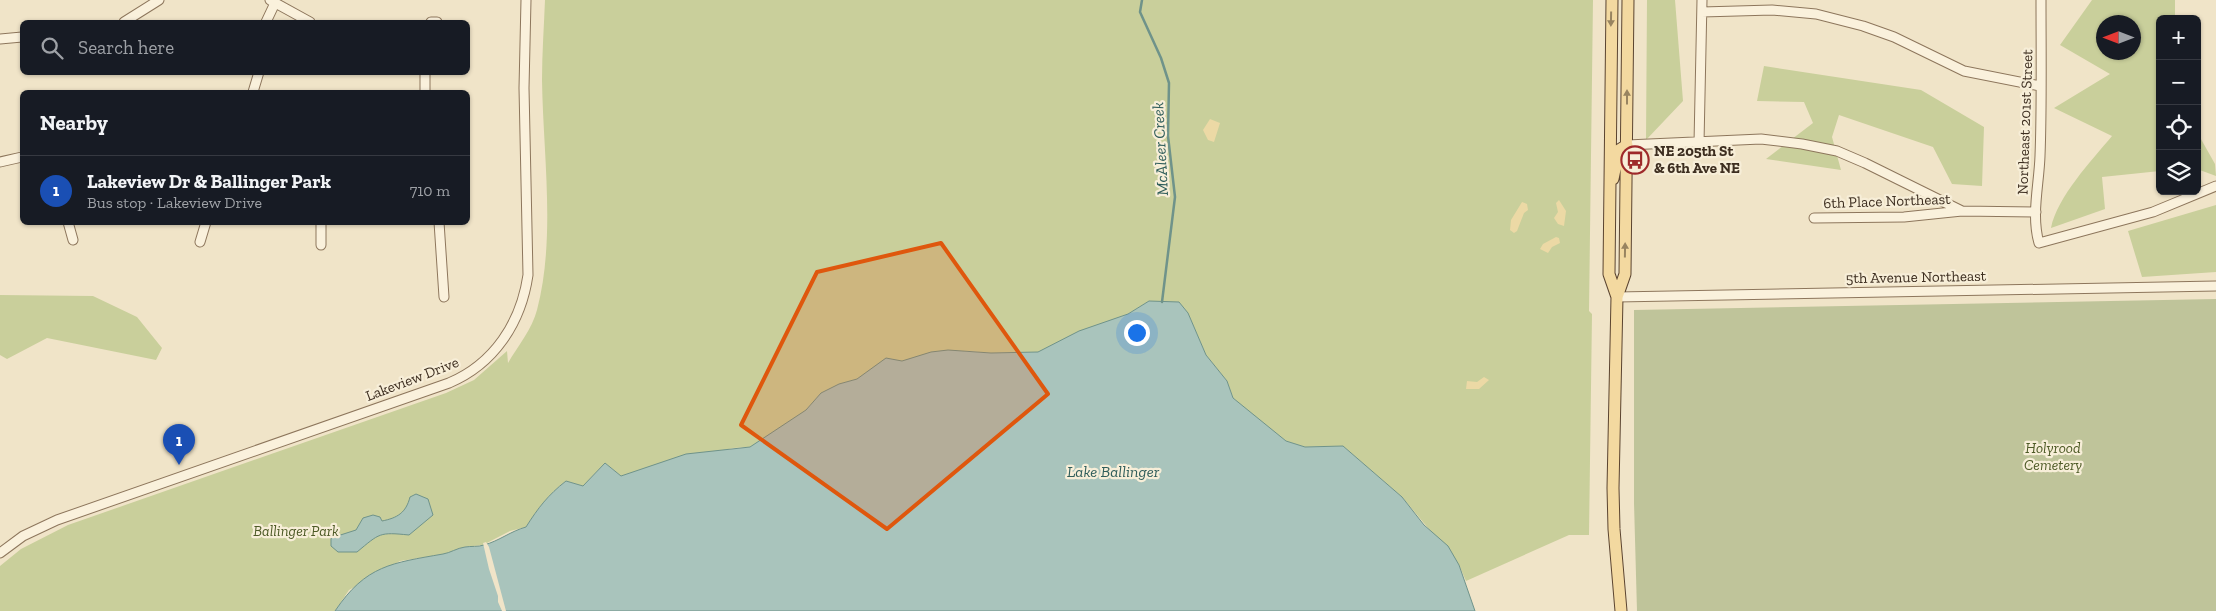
<!DOCTYPE html>
<html lang="en">
<head>
<meta charset="utf-8">
<style>
  body { margin:0; font-family:"Zilla Slab",serif; background:#20242c; color:#f1f3f6 }
  .controls { position:absolute; right:15px; top:15px; display:grid; overflow:hidden; border-radius:8px; box-shadow:0 1px 4px #0004 }
  .controls button { width:45px; height:45px; display:grid; place-items:center; padding:0; border:0; border-bottom:1px solid #363941; background:#171b24; color:#f1f3f6; font:25px sans-serif }
  .compass { position:absolute; left:2096px; top:15px; width:45px; height:45px; border-radius:50%; background:#171b24; box-shadow:0 1px 4px #0004; rotate:270deg }
  .you { position:absolute; left:1136px; top:332px; width:18px; height:18px; margin:-12px; border:4px solid #fff; border-radius:50%; background:#1a73e8; box-shadow:0 0 0 8px #1a73e833 }
  .badge { display:grid; place-items:center; width:32px; height:32px; border-radius:50%; background:#cc999b; color:#fff; font-size:16px; font-weight:700 }
  .pin { position:absolute; translate:-50% -41px; filter:drop-shadow(0 1px 2px #0008) }
  .pin::after { content:''; position:absolute; top:26px; width:18px; height:15px; background:inherit; clip-path:polygon(0 0,100% 0,50% 100%) }
  .list { margin:0; padding:0; list-style:none }
  h2 { display:flex; justify-content:space-between; align-items:center; height:65px; margin:0; padding:0 20px; font-size:21px }
  h2 small { font-size:16px; font-weight:400; color:#9ea1a6 }
  .list li { display:grid; grid-template-columns:32px 1fr auto; gap:15px; align-items:center; box-sizing:border-box; height:70px; padding:0 20px; border-top:1px solid #363941 }
  .list b { display:block; font-size:19px; white-space:nowrap }
  .list p { margin:0; font-size:16px; white-space:nowrap; color:#9ea1a6 }
  .list em { font-size:16px; font-style:normal; color:#9ea1a6 }
  .icon { flex:none; width:28px; height:28px; fill:none; stroke:currentColor; stroke-width:2; stroke-linecap:round; stroke-linejoin:round }
  .map { position:relative; flex:none; width:2216px; height:611px; overflow:hidden }
  .search { position:absolute; background:#171b24; box-shadow:0 1px 4px #0004; left:20px; top:20px; width:450px; height:55px; display:flex; align-items:center; gap:12px; box-sizing:border-box; padding:0 18px; border-radius:8px; color:#9ea1a6; font-size:19px }
  .panel { position:absolute; background:#171b24; box-shadow:0 1px 4px #0004; left:20px; top:90px; width:450px; height:135px; border-radius:8px }
  .map>svg:first-child { display:block }
  .green { fill:#c9cf9b; fill-rule:evenodd }
  .sand { fill:#ecd9a5 }
  .cemetery { fill:#bfc49a }
  .water { fill:#a9c4bc; stroke:#6f938a }
  .pier { fill:#f0e4c8 }
  .lines { fill:none; stroke-linecap:round; stroke-linejoin:round }
  .stream { stroke:#6f938a; stroke-width:2.5 }
  .minor-casing { stroke:#8d765c; stroke-width:11 }
  .major-casing { stroke:#5b4430; stroke-width:13 }
  .minor { stroke:#faf1dc; stroke-width:9 }
  .major { stroke:#f3d9a0; stroke-width:11 }
  .oneway { fill:#988460 }
  .marked { fill:#df570d; fill-opacity:0.2; stroke:#df570d; stroke-width:4; stroke-linejoin:round }
  .labels { text-anchor:middle; dominant-baseline:central; stroke-width:4.5; stroke-linejoin:round; paint-order:stroke }
  .street-label { font-size:15px; fill:#3d2e20; stroke:#f7eed8 }
  .poi-label { font-size:15px; font-weight:bold; fill:#3d2e20; stroke:#f7eed8; text-anchor:start }
  .park-label { font-size:15px; font-style:italic; fill:#4d5a26; stroke:#f7eed8 }
  .water-label { font-size:16px; font-style:italic; fill:#2f5d5a; stroke:#f7eed8 }
</style>
</head>
<body>
<div class="map">
<svg width="2216" height="611" viewBox="0 0 2216 611">
  <rect width="100%" height="100%" fill="#f0e4c8"/>
  <!-- green -->
  <path class="green" d="M 545,0 L 1593,0 L 1589,311 L 1592,314 L 1589,535 L 1569,535 L 1466,581 L 1459,565 L 1402,497 L 1343,446 L 1305,447 L 1286,441 L 1251,414 L 1233,398 L 1227,381 L 1206,355 L 1188,313 L 1149,301 L 1128,314 L 1038,352 L 991,353 L 967,351 L 867,372 L 857,379 L 839,384 L 821,393 L 806,410 L 768,437 L 750,447 L 733,448 L 621,476 L 605,463 L 583,486 L 566,481 C 548,495 538,508 526,527 L 510,531 L 483,545 L 464,547 L 446,554 L 400,561 L 349,590 L 335,611 L 0,611 L 0,566 L 21,549 L 68,525 L 446,393 L 474,380 L 507,351 L 508,363 C 518,346 532,329 537,310 C 556,238 543,154 542,80 C 542,53 544,26 545,0 Z
    M 1647,0 L 1675,0 L 1683,101 L 1646,140 Z
    M 2092,0 L 2175,0 L 2175,19 L 2160,19 L 2160,171 L 2102,177 L 2105,209 L 2051,228 C 2057,197 2092,160 2112,136 L 2054,108 L 2110,74 L 2060,45 ZM 2104,22 L 2134,22 L 2134,52 L 2104,52 Z
    M 1764,66 L 1921,90 L 1984,127 L 1982,186 L 1952,184 L 1933,147 L 1839,115 L 1832,137 L 1841,170 L 1766,159 L 1813,123 L 1804,102 L 1757,101 Z
    M 2197,132 L 2215,164 L 2216,176 L 2197,169 Z
    M 2216,205 L 2216,272 L 2142,277 L 2128,231 Z
    M 0,295 L 93,296 L 137,317 L 162,348 L 156,360 L 47,338 L 7,359 L 0,355 Z"/>
  <!-- sand -->
  <path class="sand" d="M 1210,119 L 1220,123 L 1214,142 L 1208,140 L 1203,130 Z
    M 1559,200 L 1566,211 L 1564,226 L 1558,224 L 1554,218 L 1558,212 L 1556,203 Z
    M 1522,202 L 1527,204 L 1528,210 L 1524,213 L 1517,231 L 1514,233 L 1510,230 L 1511,220 Z
    M 1556,237 L 1559,238 L 1560,243 L 1552,247 L 1548,253 L 1540,249 L 1543,244 Z
    M 1484,377 L 1489,380 L 1479,389 L 1466,389 L 1467,381 L 1477,382 Z"/>
  <!-- cemetery -->
  <path class="cemetery" d="M 2216,299 L 2216,611 L 1637,611 L 1634,503 L 1634,310 Z"/>
  <!-- water -->
  <path class="water" d="M 1149,301 L 1179,302 L 1188,313 L 1206,355 L 1227,381 L 1233,398 L 1286,441 L 1305,447 L 1343,446 L 1402,497 L 1424,525 L 1448,546 L 1459,565 L 1475,611 L 335,611 C 366,565 392,563 443,554 C 450,553 457,548 465,547 C 471,546 478,547 484,545 C 499,541 511,531 526,527 C 538,508 548,495 566,481 L 583,486 L 605,463 L 621,476 L 686,454 L 750,447 L 806,410 L 821,393 L 839,384 L 857,379 L 886,358 L 902,361 L 931,352 L 948,350 L 991,353 L 1038,352 L 1079,331 L 1128,314 Z
    M 416,494 L 428,499 L 433,515 L 409,535 C 379,532 380,533 357,552 L 338,552 L 331,546 L 331,538 L 356,530 L 363,518 L 373,515 L 380,517 L 382,521 C 397,518 406,513 410,497 Z"/>
  <!-- pier -->
  <path class="pier" d="M 486,542 L 489,547 L 506,611 L 502,611 L 498,602 L 498,596 L 489,569 L 483,543 Z"/>
  <g class="lines">
    <!-- stream -->
    <path class="stream" d="M 1142,0 L 1140,12 L 1161,58 L 1169,83 L 1168,136 L 1175,197 L 1162,302"/>
    <!-- minor casing -->
    <g class="minor-casing">
      <path id="minor" d="M 270,0 L 310,22
        M 2041,0 C 2041,52 2042,104 2040,156 C 2039,185 2031,215 2039,243 L 2153,212 L 2216,186
        M 1702,12 L 1772,10 L 1816,14 L 1863,26 L 1894,37 L 1964,71 L 2040,86
        M 124,22 L 159,0
        M 266,22 L 275,3
        M 431,22 L 437,22
        M 0,39 L 22,37
        M 425,72 L 425,92
        M 253,92 L 259,72
        M 1699,143 L 1702,0
        M 1627,145 L 1761,139 L 1802,144 L 1837,151 L 1865,163 L 1962,211 L 2036,212
        M 0,162 L 22,157
        M 1814,218 L 1904,217 L 1962,211
        M 68,222 L 73,240
        M 321,222 L 321,245
        M 439,222 L 444,297
        M 200,242 L 206,222
        M 1617,297 L 2216,286
        M 0,553 L 23,536 L 57,520 L 449,383 C 494,364 521,323 528,275 L 524,88 L 526,0"/>
    </g>
    <!-- major casing -->
    <g class="major-casing">
      <path id="major" d="M 1612,0 L 1609,274 L 1617,297
        M 1613,179 L 1619,150 L 1627,145
        M 1621,611 L 1614,529 L 1613,488 L 1617,297 L 1625,274 L 1628,0"/>
    </g>
    <!-- minor -->
    <use href="#minor" class="minor"/>
    <!-- major -->
    <use href="#major" class="major"/>
  </g>
  <!-- one-way arrows -->
  <defs><path id="oneway-solid" d="M-6-.8H1V-3.2L6.5 0L1 3.2V.8H-6Z" transform="scale(1.25)"/></defs>
  <g class="oneway">
    <use href="#oneway-solid" transform="translate(1611 19) rotate(91)"/>
    <use href="#oneway-solid" transform="translate(1627 97) rotate(-90)"/>
    <use href="#oneway-solid" transform="translate(1625 250) rotate(-89)"/>
  </g>
  <!-- marked area -->
  <path class="marked" d="M 941,243 L 1048,394 L 887,529 L 741,425 L 817,272 Z"/>
  <!-- icons -->
  <defs>
    <g id="bus-ring" transform="scale(1.4375)"><circle r="9.5" fill="#f7eed8" stroke="#9e2a2b" stroke-width="1.5"/><path d="M-5-6H5V4H4V6H2V4H-2V6H-4V4H-5ZM-3.5-4V0h7V-4ZM-3.5 1.2v1.5H-2V1.2ZM2 1.2v1.5H3.5V1.2Z" fill="#9e2a2b"/></g>
  </defs>
  <g fill-rule="evenodd">
    <use href="#bus-ring" x="1635" y="160"/>
  </g>
  <g class="labels">
    <!-- street labels -->
    <g class="street-label">
      <text transform="translate(2025 122) rotate(-88)">Northeast 201st Street</text>
      <text transform="translate(1887 201) rotate(-2)">6th Place Northeast</text>
      <text transform="translate(1916 277) rotate(-1)">5th Avenue Northeast</text>
      <text transform="translate(412 379) rotate(-21)">Lakeview Drive</text>
    </g>
    <!-- poi labels -->
    <g class="poi-label">
      <text x="1654" y="151">NE 205th St<tspan x="1654" dy="17">&amp; 6th Ave NE</tspan></text>
    </g>
    <!-- park labels -->
    <g class="park-label">
      <text x="2053" y="448">Holyrood<tspan x="2053" dy="17">Cemetery</tspan></text>
      <text x="296" y="531">Ballinger Park</text>
    </g>
    <!-- water labels -->
    <g class="water-label">
      <text transform="translate(1160 149) rotate(-93)">McAleer Creek</text>
      <text x="1113" y="471">Lake Ballinger</text>
    </g>
  </g>
</svg>
<div class="controls">
<button>+</button>
<button>−</button>
<button><svg class="icon" aria-label="locate" viewBox="0 0 24 24"><circle cx="12" cy="12" r="6"/><path d="M12 2v4M12 18v4M2 12h4M18 12h4"/></svg></button>
<button><svg class="icon" aria-label="layers" viewBox="0 0 24 24"><path d="M12 4l9 5-9 5-9-5zM3 14l9 5 9-5"/></svg></button>
</div>
<svg class="compass" viewBox="-18 -18 36 36"><path d="M0-13l5 13h-10z" fill="#e53935"/><path d="M0 13l5-13h-10z" fill="#9ea1a6"/></svg>
<div class="you"></div>
<div class="pin badge" style="left:179px;top:465px;background:#1a4fb4">1</div>
<div class="search"><svg class="icon" aria-label="search" viewBox="0 0 24 24"><circle cx="10" cy="10" r="6"/><path d="M15 15l6 6"/></svg>Search here</div>
<section class="panel">
<h2>Nearby<small></small></h2>
<ul class="list">
<li><span class="badge" style="background:#1a4fb4">1</span><div><b>Lakeview Dr &amp; Ballinger Park</b><p>Bus stop · Lakeview Drive</p></div><em>710 m</em></li>
</ul>
</section>
</div>
</body>
</html>
